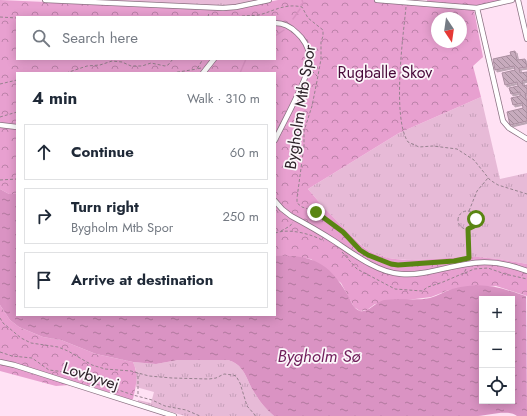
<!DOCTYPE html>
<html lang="en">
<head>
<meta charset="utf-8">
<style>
  body { margin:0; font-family:Jost,sans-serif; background:#f2f2f3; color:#1f2937 }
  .controls { position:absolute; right:12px; bottom:12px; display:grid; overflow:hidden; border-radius:0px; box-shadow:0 2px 10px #0003 }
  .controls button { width:36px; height:36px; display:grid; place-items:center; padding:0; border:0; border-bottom:1px solid #e0e1e3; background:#fff; color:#1f2937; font:20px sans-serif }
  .compass { position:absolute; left:431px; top:12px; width:36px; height:36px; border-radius:50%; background:#fff; box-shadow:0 2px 10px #0003; rotate:167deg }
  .stop { position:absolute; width:12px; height:12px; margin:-9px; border:3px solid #598512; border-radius:50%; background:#fff }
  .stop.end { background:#598512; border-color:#fff; box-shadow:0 1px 4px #0008 }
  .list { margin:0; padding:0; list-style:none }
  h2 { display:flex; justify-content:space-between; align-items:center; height:52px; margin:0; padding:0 16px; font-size:17px }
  h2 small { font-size:13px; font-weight:400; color:#747a83 }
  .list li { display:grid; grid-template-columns:26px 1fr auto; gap:12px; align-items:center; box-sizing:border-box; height:56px; margin:0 8px 8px; padding:0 8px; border:1px solid #e0e1e3; border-radius:0px }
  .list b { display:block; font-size:15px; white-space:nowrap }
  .list p { margin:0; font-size:13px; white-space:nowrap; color:#747a83 }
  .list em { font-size:13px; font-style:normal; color:#747a83 }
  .icon { flex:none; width:22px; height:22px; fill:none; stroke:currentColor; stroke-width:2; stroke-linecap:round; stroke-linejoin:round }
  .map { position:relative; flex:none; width:527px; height:416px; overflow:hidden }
  .search { position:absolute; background:#fff; box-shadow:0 2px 10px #0003; left:16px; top:16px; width:260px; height:44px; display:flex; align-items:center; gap:10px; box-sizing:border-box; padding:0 14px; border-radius:0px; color:#747a83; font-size:15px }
  .panel { position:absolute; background:#fff; box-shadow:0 2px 10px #0003; left:16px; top:72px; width:260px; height:244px; border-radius:0px }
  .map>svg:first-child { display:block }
  .grass { fill:url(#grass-tufts) }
  .forest { fill:url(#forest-crowns); fill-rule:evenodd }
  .water { fill:url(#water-ripples); fill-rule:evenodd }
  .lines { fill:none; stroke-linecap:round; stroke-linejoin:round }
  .stream { stroke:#da93c3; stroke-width:1.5 }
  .building { fill:url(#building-back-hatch); stroke:#aa8ea0; filter:url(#shadow) }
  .minor-casing { stroke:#8c7283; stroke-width:6 }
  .path { stroke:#97828f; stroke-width:1; stroke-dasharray:3 2; stroke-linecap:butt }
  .minor { stroke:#fff; stroke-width:4.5 }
  .route { stroke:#598512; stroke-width:5 }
  .labels { text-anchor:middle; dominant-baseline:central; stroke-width:3.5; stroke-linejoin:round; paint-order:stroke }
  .park-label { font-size:16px; fill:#490a3a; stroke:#fcf6fa }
  .street-label { font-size:16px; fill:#2c2128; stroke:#fcf6fa }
  .water-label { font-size:17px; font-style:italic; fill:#701e5b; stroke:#fcf6fa }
</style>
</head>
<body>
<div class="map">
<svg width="527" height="416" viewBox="0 0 527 416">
  <defs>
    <pattern id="grass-tufts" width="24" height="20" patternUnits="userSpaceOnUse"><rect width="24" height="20" fill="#e7bad7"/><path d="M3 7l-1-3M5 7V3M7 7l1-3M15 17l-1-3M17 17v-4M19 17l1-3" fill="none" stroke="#c6a0b9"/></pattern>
    <pattern id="forest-crowns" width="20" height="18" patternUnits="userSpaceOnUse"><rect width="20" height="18" fill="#e8a0d0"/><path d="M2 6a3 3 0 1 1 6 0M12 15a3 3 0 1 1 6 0" fill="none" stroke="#bc82a9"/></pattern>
    <pattern id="water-ripples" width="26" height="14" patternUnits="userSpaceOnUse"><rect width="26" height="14" fill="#da93c3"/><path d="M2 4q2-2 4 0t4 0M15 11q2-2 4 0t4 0" fill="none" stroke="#b1789e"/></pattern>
    <pattern id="building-back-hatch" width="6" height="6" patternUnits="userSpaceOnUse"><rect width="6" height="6" fill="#c7abbd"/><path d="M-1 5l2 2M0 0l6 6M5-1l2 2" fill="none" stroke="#a28b9a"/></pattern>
    <filter id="shadow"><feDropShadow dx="2" dy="2" stdDeviation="0" flood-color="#0004"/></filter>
  </defs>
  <rect width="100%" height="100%" fill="#ffe1f4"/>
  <!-- grass -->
  <path class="grass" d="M 104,0 L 257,0 L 238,5 L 218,6 Z
    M 481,97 L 500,179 L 527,173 L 527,264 C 505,260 483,256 461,257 C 433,258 400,265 373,253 C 364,249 357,240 350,234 C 335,219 321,205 308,189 L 399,133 Z
    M 178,360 L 228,360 C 245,365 246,379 254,392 C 260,402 266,409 274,416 L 185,416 L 138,402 L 138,400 L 151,403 L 154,392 L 136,387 L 136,370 L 133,362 L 156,364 Z"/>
  <!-- forest -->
  <path class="forest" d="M 0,0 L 227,10 L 278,0 L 409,0 L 427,3 L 427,0 L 501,0 L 480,5 L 473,5 L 483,57 L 473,66 L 481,97 L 399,133 L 308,189 C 321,205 335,219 350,234 C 357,241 364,249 373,253 C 400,265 432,258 461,257 C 483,256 505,260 527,264 L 527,296 L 496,286 L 449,290 L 431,297 L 375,304 L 367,310 L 360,311 L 354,307 L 341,283 L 311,259 L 284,256 L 275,256 L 275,73 L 17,73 L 17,194 L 9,194 L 0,189 ZM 17,17 L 275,17 L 275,59 L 17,59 ZM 437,18 L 461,18 L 461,42 L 437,42 Z
    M 0,305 L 10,320 L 19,327 L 43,337 L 61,340 L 96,354 L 133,362 C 139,375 136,386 133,399 L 131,400 L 83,384 L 56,386 L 0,371 Z"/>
  <!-- water -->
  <path class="water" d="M 0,189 L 9,194 L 17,194 L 17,315 L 275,315 L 275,256 C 314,254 330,264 349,297 C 351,302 354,309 360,311 C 368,313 376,302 384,300 C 399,298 415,301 430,298 C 438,296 445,291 452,289 C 482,281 498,287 526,296 L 527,416 L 517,416 C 508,409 489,415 478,416 L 274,416 C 266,409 260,402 254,392 C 246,379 245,365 228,360 L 178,360 L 156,364 L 133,362 L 96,354 L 61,340 L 43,337 L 19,327 L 10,320 L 0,305 ZM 482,299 L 512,299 L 512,401 L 482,401 Z"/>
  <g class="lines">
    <!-- stream -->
    <path class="stream" d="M 301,5 L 303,3 L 302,0
      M 293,19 L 300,9
      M 275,36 L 284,30
      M 240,73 L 246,59"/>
  </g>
  <!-- building -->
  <path class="building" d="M 515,51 L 517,60 L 525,59 L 527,67 L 519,68 L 520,73 L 527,72 L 527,80 L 522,81 L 523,86 L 527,85 L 527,94 L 525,94 L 527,102 L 527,121 L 510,125 L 507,112 L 523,108 L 522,103 L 513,105 L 511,98 L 520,96 L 520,92 L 511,94 L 509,88 L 518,86 L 517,82 L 505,85 L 502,73 L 515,70 L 514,66 L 495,70 L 493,59 L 511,55 L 510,52 Z"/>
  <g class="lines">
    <!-- minor casing -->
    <g class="minor-casing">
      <path id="minor" d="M 45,0 L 223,8 L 236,7 L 269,0
        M 377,0 L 477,8 L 512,0
        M 518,0 L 527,39
        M 477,8 L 503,121 L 509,128 L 527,139
        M 275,23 C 283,23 291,27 297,33 C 303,38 309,48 310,57 C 311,74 283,123 275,140
        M 203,73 L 214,59
        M 0,125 L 17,127
        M 275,201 L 282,209 L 291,216 C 306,224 320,232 334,241 C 352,253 378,273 401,274 C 423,276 445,267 467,264 C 487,260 509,264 527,271
        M 0,362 L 14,365 L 174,416"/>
    </g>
    <!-- path -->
    <path class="path" d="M 406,7 C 403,37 392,118 408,142 L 419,147 L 433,146 L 457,149 L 474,160 L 490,180 L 498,185 L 527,194
      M 0,17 L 17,18
      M 208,17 L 209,12
      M 237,17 C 244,15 251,16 259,15 C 274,11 285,3 302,7 L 308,18 L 323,30 L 323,36 L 321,42 L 321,59 L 317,81 L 312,106 L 304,131 L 304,146 L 297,198 L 297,203 L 302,207 L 316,212 L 332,223 L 348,237 L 360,250 L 368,255 L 391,264 L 398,265 L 420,264 L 473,258
      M 201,68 L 197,69 L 203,59
      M 312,71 L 317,76
      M 66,73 L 87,66 L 100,65 L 112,61 L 122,62 L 131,66 L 142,66 L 151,63 L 165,66 L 168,65 L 173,59
      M 172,73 L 197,69
      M 0,84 L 17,80
      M 0,117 L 17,112
      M 0,180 L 17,179
      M 469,211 L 477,191 L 488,178
      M458 220a9 9 0 1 1 18 0a9 9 0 1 1-18 0Z
      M 468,229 L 469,259
      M 281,231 L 290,226 L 293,222
      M 275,233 C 290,228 311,234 324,241
      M 342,252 L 357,269 L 395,289 L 422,291 L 428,287 L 443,282 L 464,273 L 466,269
      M 465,273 L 474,269 L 488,268 L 505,274 L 527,279
      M 0,318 L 3,323 L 21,338 L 31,343 L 58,347 L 68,351 L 92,365 L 105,369 L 131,371 L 149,376 L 172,378 L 209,379 L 216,378 L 224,374 L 233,375 L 236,376 L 240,383 L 247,406 L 256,416
      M 0,352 L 12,356 L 32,358 L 49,370 L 65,372 L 75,378 L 90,380 L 93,384 L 107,386 L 133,395 L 152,400 L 165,406 L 186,410 L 200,416
      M 138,394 L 138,373"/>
    <!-- minor -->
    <use href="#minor" class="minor"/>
  </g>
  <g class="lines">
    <!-- route -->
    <path class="route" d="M 316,212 L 343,232 L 360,250 L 368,255 L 391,264 L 398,265 L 454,261 L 469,258 L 468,229 L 474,226 L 476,219"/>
  </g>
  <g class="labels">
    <!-- park labels -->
    <g class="park-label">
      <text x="385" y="72">Rugballe Skov</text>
    </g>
    <!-- street labels -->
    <g class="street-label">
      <text transform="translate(300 107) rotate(-81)">Bygholm Mtb Spor</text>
      <text transform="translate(91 376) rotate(18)">Lovbyvej</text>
    </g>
    <!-- water labels -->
    <g class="water-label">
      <text x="319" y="356">Bygholm Sø</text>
    </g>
  </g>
</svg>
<div class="controls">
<button>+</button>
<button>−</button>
<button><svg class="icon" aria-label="locate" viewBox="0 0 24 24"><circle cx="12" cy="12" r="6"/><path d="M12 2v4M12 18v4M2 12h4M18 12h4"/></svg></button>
</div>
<svg class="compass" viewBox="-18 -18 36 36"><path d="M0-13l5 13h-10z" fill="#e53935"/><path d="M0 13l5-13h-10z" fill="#747a83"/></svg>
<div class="stop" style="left:476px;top:219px"></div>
<div class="stop end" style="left:316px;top:212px"></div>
<div class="search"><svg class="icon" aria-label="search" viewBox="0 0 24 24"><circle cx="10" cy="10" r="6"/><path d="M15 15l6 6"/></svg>Search here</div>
<section class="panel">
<h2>4 min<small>Walk · 310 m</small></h2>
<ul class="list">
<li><svg class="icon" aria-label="ahead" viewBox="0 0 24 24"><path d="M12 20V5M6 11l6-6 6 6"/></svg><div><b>Continue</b></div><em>60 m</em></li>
<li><svg class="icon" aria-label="right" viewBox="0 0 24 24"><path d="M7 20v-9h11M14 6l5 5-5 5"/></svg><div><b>Turn right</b><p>Bygholm Mtb Spor</p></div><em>250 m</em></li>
<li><svg class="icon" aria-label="arrive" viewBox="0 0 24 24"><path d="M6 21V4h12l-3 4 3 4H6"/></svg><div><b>Arrive at destination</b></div></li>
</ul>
</section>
</div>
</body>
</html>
